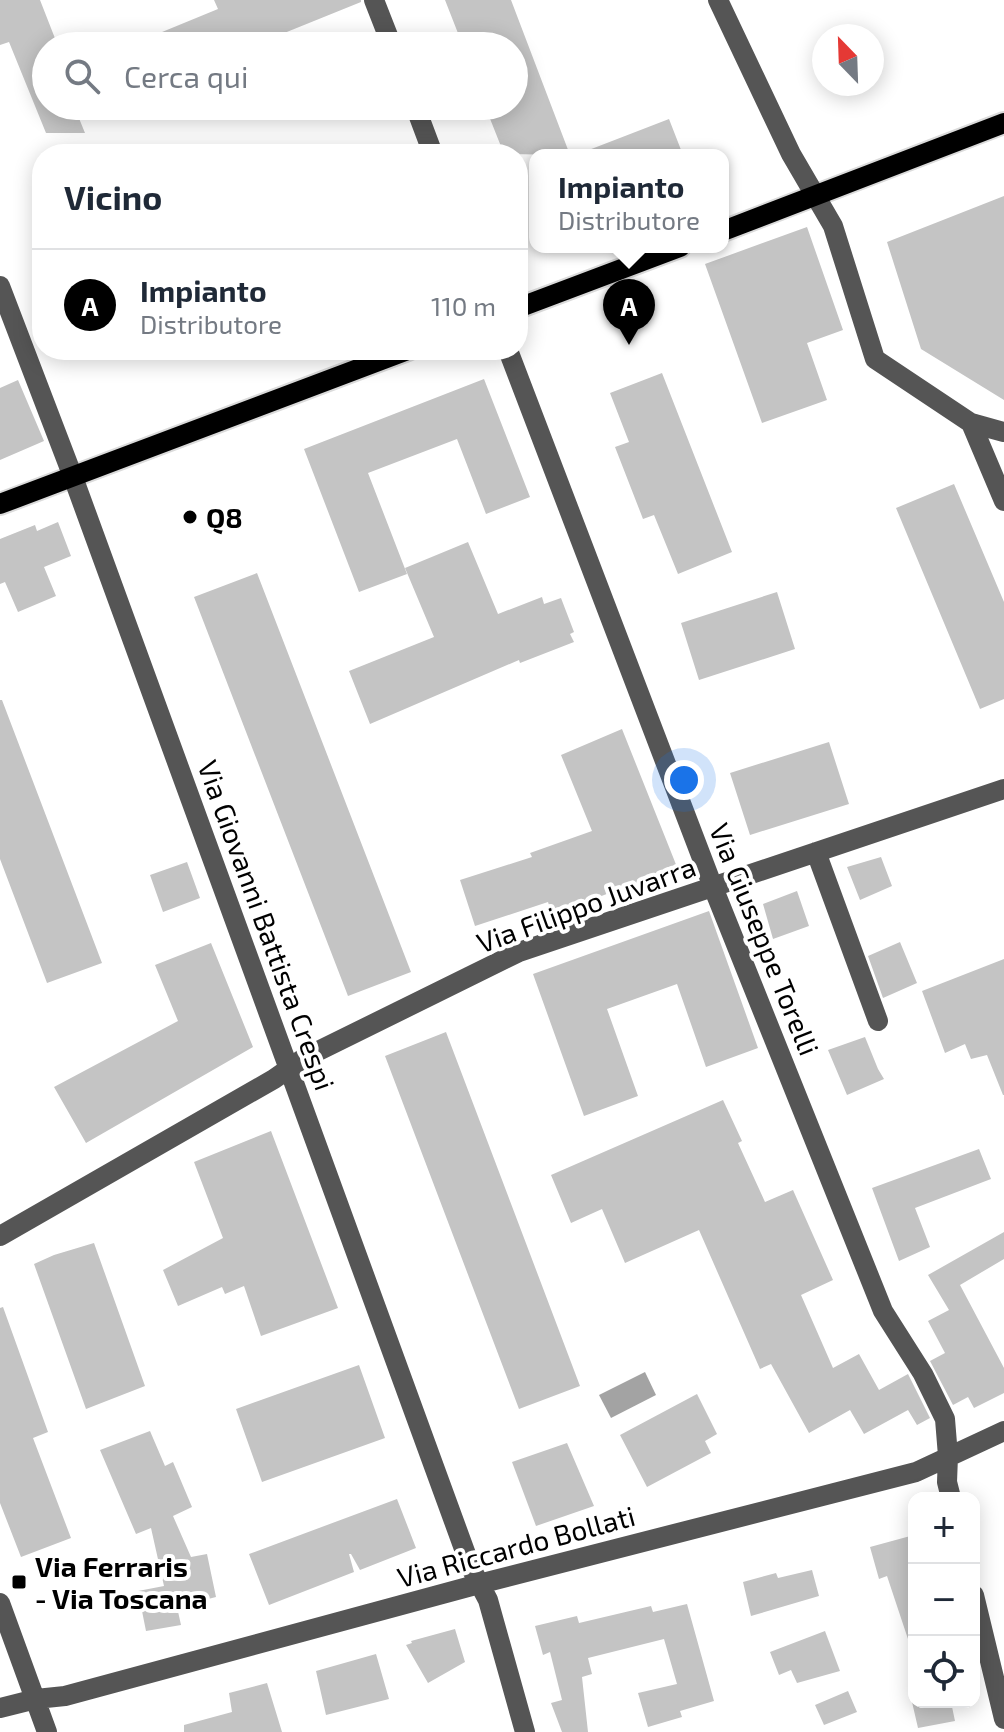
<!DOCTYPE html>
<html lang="it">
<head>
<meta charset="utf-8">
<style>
  body { margin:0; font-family:"Exo 2",sans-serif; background:#f2f2f3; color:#1f2937 }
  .controls { position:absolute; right:24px; bottom:24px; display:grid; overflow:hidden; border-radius:16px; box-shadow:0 4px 20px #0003 }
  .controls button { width:72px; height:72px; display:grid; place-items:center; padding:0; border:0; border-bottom:2px solid #e0e1e3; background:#fff; color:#1f2937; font:40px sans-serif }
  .compass { position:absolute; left:812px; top:24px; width:72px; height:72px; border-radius:50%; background:#fff; box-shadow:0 4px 20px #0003; rotate:337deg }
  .you { position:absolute; left:684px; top:780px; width:28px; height:28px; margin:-20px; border:6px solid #fff; border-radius:50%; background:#1a73e8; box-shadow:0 0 0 12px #1a73e833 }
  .badge { display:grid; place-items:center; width:52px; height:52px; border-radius:50%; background:#000; color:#fff; font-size:26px; font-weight:700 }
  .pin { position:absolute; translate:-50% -66px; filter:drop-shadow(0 2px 4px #0008) }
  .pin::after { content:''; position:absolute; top:42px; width:28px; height:24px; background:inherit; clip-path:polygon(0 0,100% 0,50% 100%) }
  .popup { position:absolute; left:529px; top:149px; width:200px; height:104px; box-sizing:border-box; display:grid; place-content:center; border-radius:16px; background:#fff; filter:drop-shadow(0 2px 6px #0005); font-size:26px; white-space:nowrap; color:#747a83 }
  .popup b { font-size:30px; color:#1f2937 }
  .popup::after { content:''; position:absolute; left:50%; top:100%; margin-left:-16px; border:16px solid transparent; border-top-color:#fff }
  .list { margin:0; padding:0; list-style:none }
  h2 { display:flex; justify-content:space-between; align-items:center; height:104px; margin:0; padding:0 32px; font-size:34px }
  h2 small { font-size:26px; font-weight:400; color:#747a83 }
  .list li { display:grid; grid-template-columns:52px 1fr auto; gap:24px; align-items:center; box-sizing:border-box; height:112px; padding:0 32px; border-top:2px solid #e0e1e3 }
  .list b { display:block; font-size:30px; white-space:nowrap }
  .list p { margin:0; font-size:26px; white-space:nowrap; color:#747a83 }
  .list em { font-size:26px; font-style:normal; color:#747a83 }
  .icon { flex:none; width:44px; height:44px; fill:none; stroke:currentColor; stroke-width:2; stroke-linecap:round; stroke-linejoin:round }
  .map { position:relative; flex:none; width:1004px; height:1732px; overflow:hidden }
  .search { position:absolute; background:#fff; box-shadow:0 4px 20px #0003; left:32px; top:32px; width:496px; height:88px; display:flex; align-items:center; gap:20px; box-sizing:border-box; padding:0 28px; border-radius:44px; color:#747a83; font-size:30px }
  .panel { position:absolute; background:#fff; box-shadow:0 4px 20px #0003; left:32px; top:144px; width:496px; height:216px; border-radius:32px }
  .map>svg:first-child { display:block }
  .water { fill:#a3a3a3 }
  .building { fill:#c4c4c4 }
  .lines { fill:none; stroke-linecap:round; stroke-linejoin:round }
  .major-casing { stroke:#dbdbdb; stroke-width:24 }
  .minor { stroke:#555; stroke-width:20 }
  .major { stroke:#000; stroke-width:20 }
  .poi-dot { fill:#000; stroke:#fff; stroke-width:3 }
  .labels { text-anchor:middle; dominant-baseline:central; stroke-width:8; stroke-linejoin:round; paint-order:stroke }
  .poi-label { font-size:28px; font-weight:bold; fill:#000; stroke:#fff; text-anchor:start }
  .street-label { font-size:28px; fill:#000; stroke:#fff }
</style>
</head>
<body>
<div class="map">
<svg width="1004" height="1732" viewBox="0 0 1004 1732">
  <rect width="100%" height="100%" fill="#fff"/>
  <!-- water -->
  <path class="water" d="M 645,1372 L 656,1395 L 611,1418 L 599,1395 Z"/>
  <!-- building -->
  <path class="building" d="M 0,0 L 40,0 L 58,46 L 46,46 L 46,106 L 74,106 L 85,133 L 46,133 L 9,42 L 0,45 Z
    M 214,0 L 361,0 L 361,2 L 252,46 L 128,46 L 218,9 Z
    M 445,0 L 511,0 L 570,155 L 504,154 L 485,106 L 514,106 L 514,46 L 463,46 Z
    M 669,119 L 683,155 L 581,155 L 581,153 Z
    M 1004,196 L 1004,400 L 921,349 L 887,242 Z
    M 807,227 L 843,330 L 807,343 L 827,400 L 762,423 L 705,264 Z
    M 662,373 L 732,552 L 678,574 L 654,515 L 643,519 L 615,447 L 629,442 L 610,393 Z
    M 484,379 L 530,497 L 486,514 L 457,439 L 368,473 L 407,574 L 359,592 L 304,449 Z
    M 18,380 L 44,441 L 0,460 L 0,388 Z
    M 954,484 L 1004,602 L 1004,699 L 980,709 L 896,508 Z
    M 58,522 L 71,556 L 44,567 L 56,596 L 18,612 L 5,582 L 0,584 L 0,539 L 35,525 L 37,531 Z
    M 468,542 L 498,614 L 542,597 L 544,604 L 561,598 L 574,632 L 570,634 L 574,642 L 520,663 L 519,660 L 370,724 L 349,671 L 434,637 L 405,568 Z
    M 257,573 L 411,972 L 348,996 L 194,597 Z
    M 777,592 L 795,649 L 699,680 L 681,623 Z
    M 0,700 L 2,700 L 102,963 L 47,983 L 0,859 Z
    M 622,729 L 677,867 L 552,915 L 548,902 L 475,926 L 460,880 L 532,857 L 530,853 L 592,831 L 561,755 Z
    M 829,742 L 849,804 L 750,835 L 730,773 Z
    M 881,857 L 892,886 L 860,900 L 847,867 Z
    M 187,862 L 200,898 L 163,912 L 150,875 Z
    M 797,891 L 809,926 L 773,939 L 763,904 Z
    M 709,911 L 758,1048 L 706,1067 L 677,984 L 607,1009 L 638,1096 L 584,1116 L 533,974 Z
    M 900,942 L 917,983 L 883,998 L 868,956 Z
    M 211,943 L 253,1047 L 86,1143 L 54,1087 L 178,1021 L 155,965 Z
    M 1004,959 L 1004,1095 L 1003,1095 L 987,1055 L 971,1059 L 965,1044 L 945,1053 L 922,991 Z
    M 446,1032 L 580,1386 L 519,1409 L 385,1056 Z
    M 865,1037 L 878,1069 L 884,1079 L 847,1095 L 828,1050 Z
    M 723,1100 L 742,1141 L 738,1143 L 765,1202 L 793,1190 L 833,1280 L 801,1295 L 833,1368 L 859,1354 L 879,1390 L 908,1374 L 930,1418 L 917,1425 L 908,1410 L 864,1434 L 850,1410 L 809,1433 L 771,1364 L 760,1369 L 699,1230 L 625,1263 L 602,1209 L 571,1223 L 551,1175 Z
    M 271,1131 L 338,1308 L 261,1336 L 244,1286 L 225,1294 L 222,1287 L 178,1306 L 163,1270 L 223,1238 L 194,1162 Z
    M 979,1149 L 991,1179 L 915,1208 L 930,1247 L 899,1261 L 872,1188 Z
    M 1004,1232 L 1004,1259 L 960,1285 L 1004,1368 L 1004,1393 L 974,1408 L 968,1397 L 953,1405 L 930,1361 L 945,1353 L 928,1321 L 949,1310 L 928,1275 Z
    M 94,1243 L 145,1386 L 86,1409 L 34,1264 L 54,1255 Z
    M 3,1307 L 48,1432 L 33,1438 L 71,1538 L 21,1557 L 0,1503 L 0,1308 Z
    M 359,1365 L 385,1438 L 262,1482 L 236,1409 Z
    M 697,1394 L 717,1434 L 705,1441 L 711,1453 L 647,1487 L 620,1435 Z
    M 150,1431 L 165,1466 L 173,1462 L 192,1507 L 173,1516 L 191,1557 L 207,1554 L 216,1597 L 177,1607 L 181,1625 L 146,1631 L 138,1591 L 164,1586 L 151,1528 L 136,1534 L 100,1450 Z
    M 567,1443 L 594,1506 L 536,1526 L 512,1462 Z
    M 397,1499 L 416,1548 L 360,1570 L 351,1554 L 349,1554 L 354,1572 L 269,1605 L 249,1554 Z
    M 914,1535 L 914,1644 L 910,1645 L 887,1576 L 879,1579 L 870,1547 Z
    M 812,1570 L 819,1596 L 751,1616 L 743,1582 L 776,1573 L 778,1578 Z
    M 687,1604 L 714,1701 L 680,1711 L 682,1717 L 648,1727 L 638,1693 L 677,1684 L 664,1639 L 588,1658 L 592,1674 L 582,1677 L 588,1732 L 562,1732 L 551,1703 L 562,1700 L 550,1652 L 543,1655 L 535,1626 L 577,1616 L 579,1623 L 651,1606 L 653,1612 Z
    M 455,1629 L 465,1662 L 428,1683 L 406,1645 L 412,1643 L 411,1641 Z
    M 825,1631 L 840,1671 L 797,1683 L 791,1670 L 779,1675 L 770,1652 Z
    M 376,1654 L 389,1699 L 326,1715 L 316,1671 Z
    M 267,1683 L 282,1732 L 184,1732 L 184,1725 L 232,1712 L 229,1693 Z
    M 848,1691 L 857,1712 L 824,1725 L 815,1705 Z
    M 912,1702 L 951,1702 L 955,1721 L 918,1728 Z"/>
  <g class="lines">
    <!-- major casing -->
    <g class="major-casing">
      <path id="major" d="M 723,231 L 1004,123
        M 518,308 L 680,247
        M 0,504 L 408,350"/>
    </g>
    <!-- minor -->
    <path class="minor" d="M 374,0 L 392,46
      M 718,0 L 791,154 L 833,226 L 875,359 L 971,423 L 1004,501
      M 415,106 L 433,154
      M 0,286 L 73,477 L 471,1568 L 488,1600 L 525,1732
      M 508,350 L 713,887 L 883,1311 L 923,1374 L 945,1419 L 948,1456 L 947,1482 L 951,1498
      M 971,423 L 1004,432
      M 816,852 L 878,1021
      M 0,1236 L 274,1079 L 304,1058 L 519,952 L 1004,789
      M 974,1595 L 1004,1719
      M 0,1603 L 47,1732
      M 0,1708 L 36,1699 L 65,1696 L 479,1584 L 916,1472 L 1004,1431"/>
    <!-- major -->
    <use href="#major" class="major"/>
  </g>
  <!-- markers -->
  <g class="poi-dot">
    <circle cx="190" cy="517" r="8"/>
    <rect x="11" y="1574" width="16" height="16" rx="4"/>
  </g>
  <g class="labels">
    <!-- poi labels -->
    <g class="poi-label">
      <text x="206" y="517">Q8</text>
      <text x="35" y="1566">Via Ferraris<tspan x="35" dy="32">- Via Toscana</tspan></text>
    </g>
    <!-- street labels -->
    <g class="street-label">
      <text transform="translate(586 904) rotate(-20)">Via Filippo Juvarra</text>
      <text transform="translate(267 925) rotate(70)">Via Giovanni Battista Crespi</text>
      <text transform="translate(765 939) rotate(68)">Via Giuseppe Torelli</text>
      <text transform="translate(516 1546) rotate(-15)">Via Riccardo Bollati</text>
    </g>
  </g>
</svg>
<div class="controls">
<button>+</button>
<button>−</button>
<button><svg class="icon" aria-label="locate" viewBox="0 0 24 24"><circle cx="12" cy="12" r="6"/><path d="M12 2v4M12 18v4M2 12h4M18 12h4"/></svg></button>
</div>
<svg class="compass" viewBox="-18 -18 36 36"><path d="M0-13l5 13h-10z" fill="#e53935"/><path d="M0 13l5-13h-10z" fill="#747a83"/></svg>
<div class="you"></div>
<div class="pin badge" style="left:629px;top:345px">A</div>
<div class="popup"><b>Impianto</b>Distributore</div>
<div class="search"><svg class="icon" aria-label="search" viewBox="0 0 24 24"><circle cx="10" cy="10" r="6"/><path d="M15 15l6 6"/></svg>Cerca qui</div>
<section class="panel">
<h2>Vicino<small></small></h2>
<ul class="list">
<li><span class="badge">A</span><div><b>Impianto</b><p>Distributore</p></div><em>110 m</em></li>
</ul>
</section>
</div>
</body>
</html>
